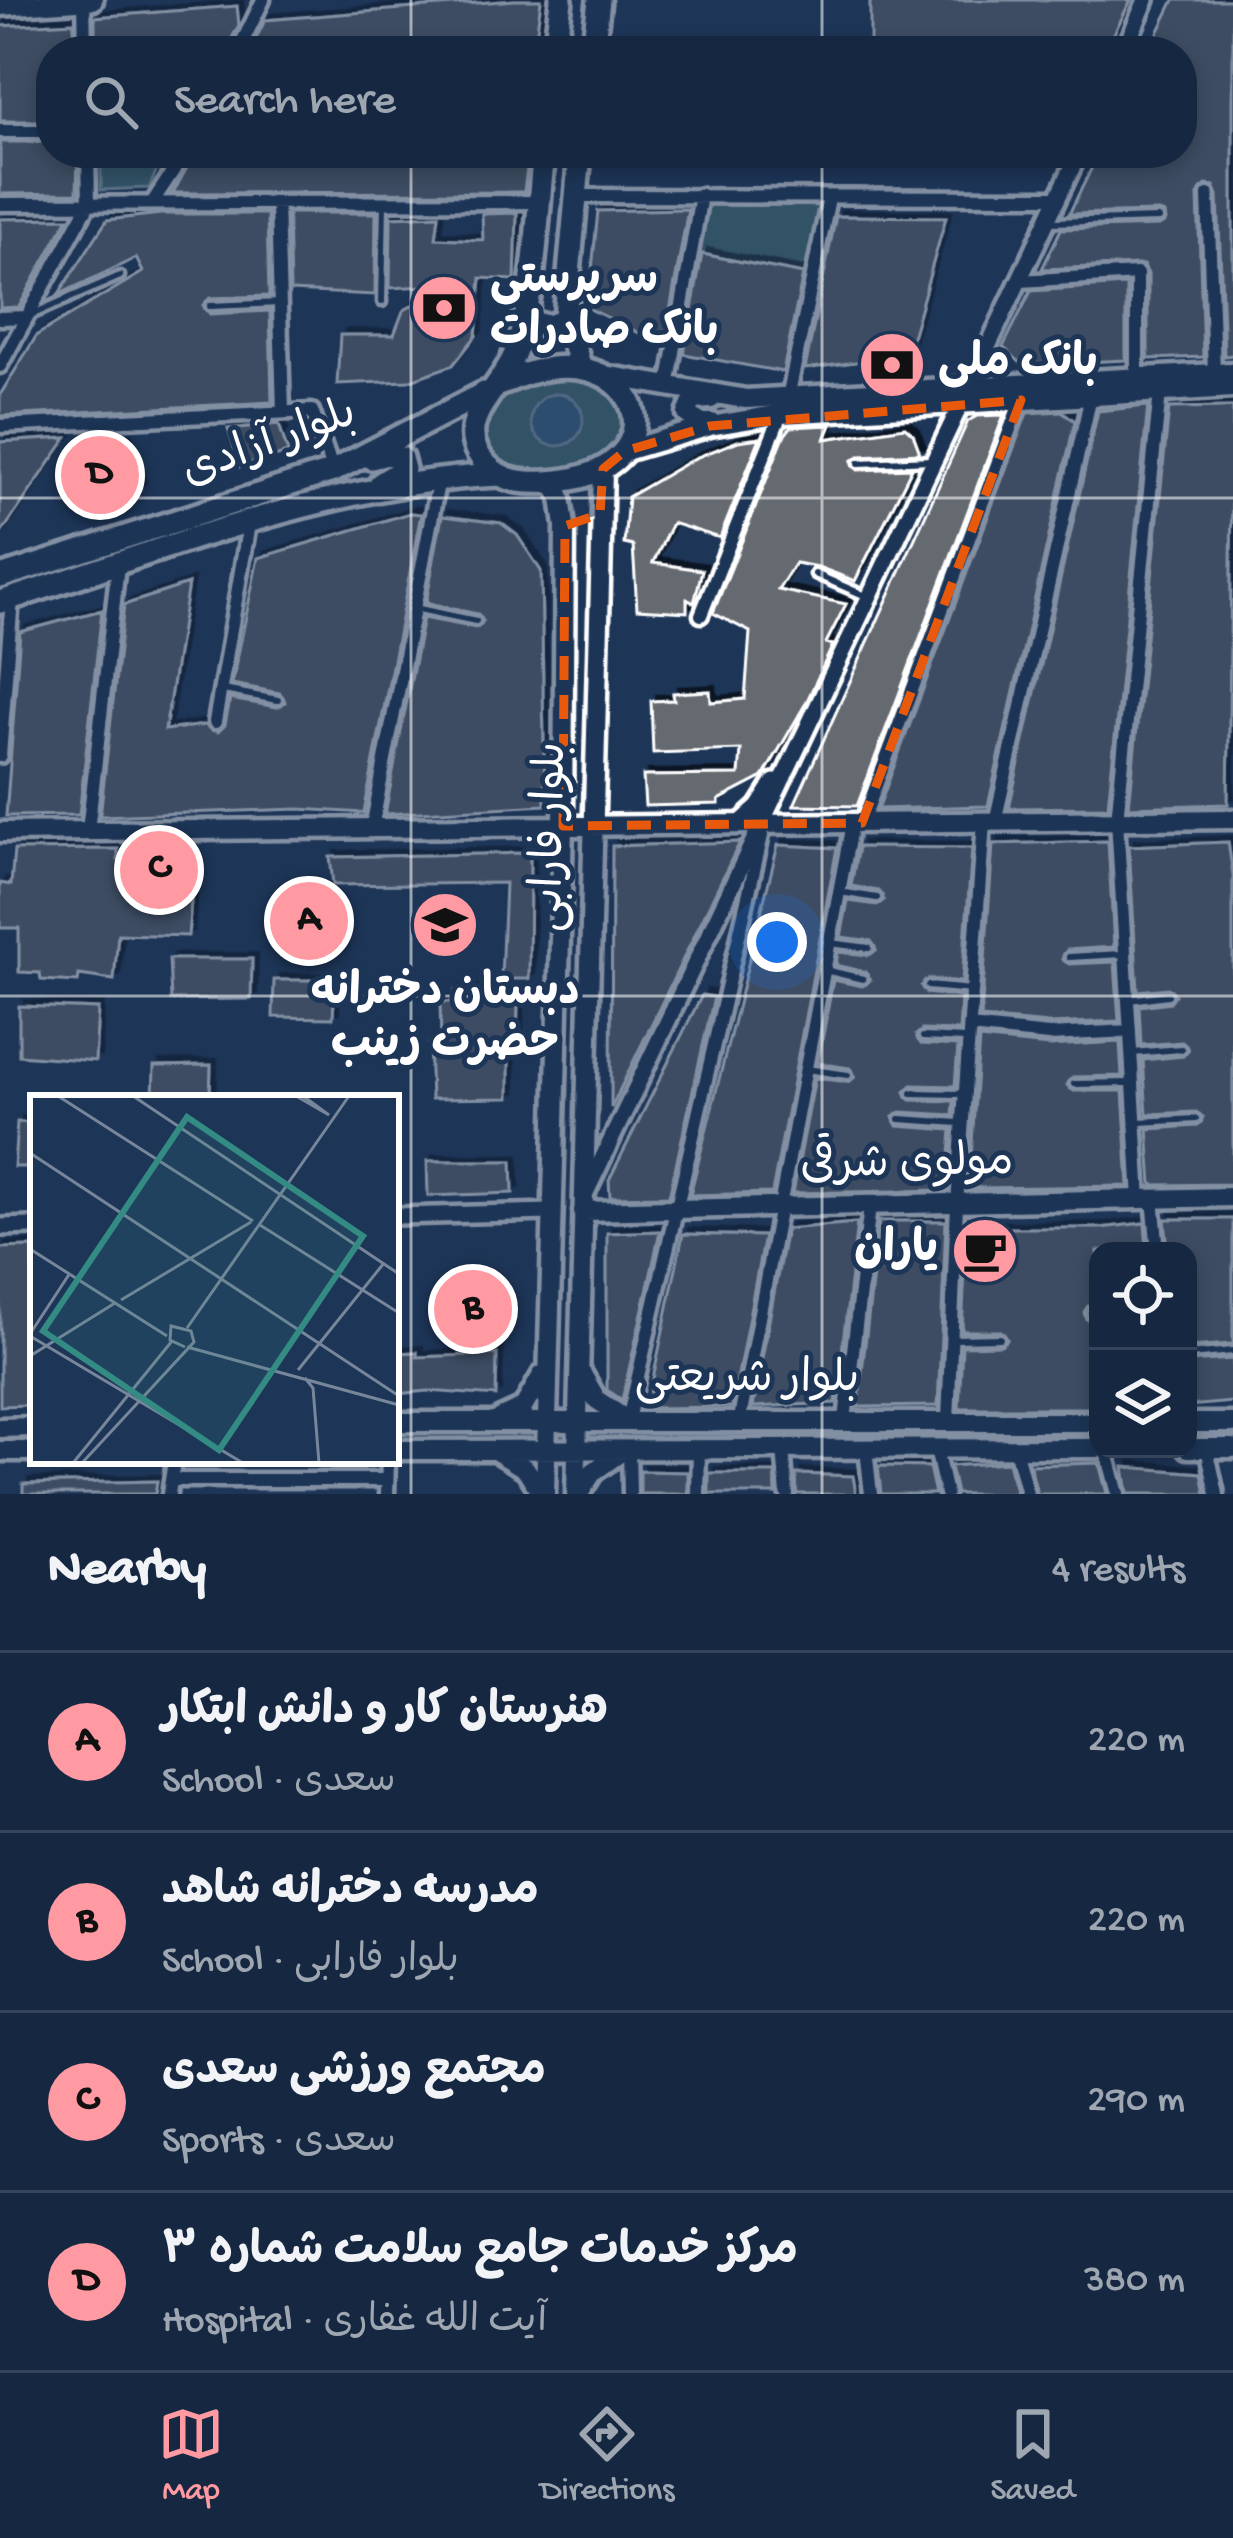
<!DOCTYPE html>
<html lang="en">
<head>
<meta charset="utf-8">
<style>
  body { margin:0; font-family:"Gochi Hand","Playpen Sans Arabic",sans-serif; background:#1f3048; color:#f1f3f6 }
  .controls { position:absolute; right:36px; bottom:36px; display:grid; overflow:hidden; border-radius:24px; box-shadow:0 6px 18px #0003 }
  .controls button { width:108px; height:108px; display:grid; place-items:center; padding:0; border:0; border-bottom:3px solid #35445a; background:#162841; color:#f1f3f6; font:60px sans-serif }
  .you { position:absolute; left:777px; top:942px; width:42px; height:42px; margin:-30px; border:9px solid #fff; border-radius:50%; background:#1a73e8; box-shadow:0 0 0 18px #1a73e833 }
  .badge { display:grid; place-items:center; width:78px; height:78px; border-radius:50%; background:#ff9aa2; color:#111; font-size:39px; font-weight:700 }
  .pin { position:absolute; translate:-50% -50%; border:6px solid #fff; box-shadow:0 3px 12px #0006 }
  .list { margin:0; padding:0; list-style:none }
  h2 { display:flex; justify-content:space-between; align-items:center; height:156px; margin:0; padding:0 48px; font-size:51px }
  h2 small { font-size:39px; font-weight:400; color:#9ea6b1 }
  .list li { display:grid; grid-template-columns:78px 1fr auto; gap:36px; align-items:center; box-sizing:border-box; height:180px; padding:0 48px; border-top:3px solid #35445a }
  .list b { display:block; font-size:45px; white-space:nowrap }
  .list p { margin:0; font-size:39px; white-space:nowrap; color:#9ea6b1 }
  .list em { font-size:39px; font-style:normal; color:#9ea6b1 }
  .icon { flex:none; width:66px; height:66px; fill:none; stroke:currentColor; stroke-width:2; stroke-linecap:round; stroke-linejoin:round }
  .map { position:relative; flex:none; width:1233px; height:1494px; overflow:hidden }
  .search { position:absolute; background:#162841; box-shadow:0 6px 18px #0003; left:36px; right:36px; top:36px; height:132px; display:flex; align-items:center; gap:30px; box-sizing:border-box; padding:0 42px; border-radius:48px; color:#9ea6b1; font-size:45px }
  .sheet { height:876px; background:#162841 }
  nav { display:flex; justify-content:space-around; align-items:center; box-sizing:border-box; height:168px; border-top:3px solid #35445a; background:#162841; font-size:33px; color:#9ea6b1 }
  nav a { display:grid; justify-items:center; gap:6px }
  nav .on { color:#ff9aa2 }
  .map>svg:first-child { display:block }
  .green { fill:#4d7579; stroke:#a6babc; stroke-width:3; fill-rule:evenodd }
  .water { fill:#426b89; stroke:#8ea6b8; stroke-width:3 }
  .building { fill:#65696f; stroke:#fff; stroke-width:3; filter:url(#shadow) }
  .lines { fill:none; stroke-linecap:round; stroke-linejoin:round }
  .service-casing { stroke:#fff; stroke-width:15 }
  .minor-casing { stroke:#fff; stroke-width:21 }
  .tertiary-casing { stroke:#fff; stroke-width:24 }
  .secondary-casing { stroke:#fff; stroke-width:27 }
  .primary-casing { stroke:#fff; stroke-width:30 }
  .service { stroke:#1d3557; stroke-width:6 }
  .minor { stroke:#1d3557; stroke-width:12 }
  .tertiary { stroke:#1d3557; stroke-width:15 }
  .secondary { stroke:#1d3557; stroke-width:18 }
  .primary { stroke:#1d3557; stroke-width:21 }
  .marked { fill:none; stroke:#e8590c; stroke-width:9; stroke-dasharray:24 15; stroke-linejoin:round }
  .grid { fill:none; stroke:#fff; stroke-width:3; stroke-opacity:0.55 }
  .labels { text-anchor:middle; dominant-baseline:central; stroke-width:10; stroke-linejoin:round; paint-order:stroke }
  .poi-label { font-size:45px; font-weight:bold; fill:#fff; stroke:#1d3557; text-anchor:start }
  .street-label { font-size:45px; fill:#fff; stroke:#1d3557 }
  .inset-road { fill:none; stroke:#77869a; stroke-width:3 }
  .view { fill:#338b84; fill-opacity:0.15; stroke:#338b84; stroke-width:6 }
  .inset-edge { fill:none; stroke:#fff; stroke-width:6 }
</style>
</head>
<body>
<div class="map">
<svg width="1233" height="1494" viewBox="0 0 1233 1494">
  <defs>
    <filter id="shadow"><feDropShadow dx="5.5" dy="-5.5" stdDeviation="0" flood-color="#0009"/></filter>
  </defs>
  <rect width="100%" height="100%" fill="#1d3557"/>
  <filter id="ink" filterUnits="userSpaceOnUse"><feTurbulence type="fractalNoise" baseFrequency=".00833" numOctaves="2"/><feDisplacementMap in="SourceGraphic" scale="24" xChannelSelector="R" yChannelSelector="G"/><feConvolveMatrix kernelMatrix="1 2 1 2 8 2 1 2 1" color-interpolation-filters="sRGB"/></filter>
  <g filter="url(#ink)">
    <!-- green -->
    <path class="green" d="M 101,153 L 164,153 L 149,188 L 101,190 Z
      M 704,203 L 820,206 L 807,275 L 698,253 Z
      M 564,372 L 618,390 L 630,430 L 601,465 L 514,477 L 483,450 L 480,418 L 488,398 ZM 553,394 L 565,395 L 581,409 L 581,429 L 569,443 L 536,405 Z"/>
    <!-- water -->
    <path class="water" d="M531 420a26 26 0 1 1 52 0a26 26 0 1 1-52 0Z"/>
    <!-- building -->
    <path class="building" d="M 515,0 L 541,0 L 534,51 L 250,51 L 265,20 Z
      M 870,0 L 1131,0 L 1105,51 L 870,51 Z
      M 1174,0 L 1233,0 L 1233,355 L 1224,356 L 1218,195 L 1214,186 L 1206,185 L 1198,195 L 1203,357 L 1148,359 L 1148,274 L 1143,265 L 1042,269 L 1061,229 L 1159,226 L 1166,221 L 1165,214 L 1159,212 L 1069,214 L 1099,153 L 1182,153 L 1182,51 L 1149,51 Z
      M 237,6 L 239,25 L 225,51 L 95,51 L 95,17 Z
      M 74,22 L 74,51 L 51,51 L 51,121 L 0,121 L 0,26 Z
      M 0,142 L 51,142 L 51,153 L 78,153 L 77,193 L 0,194 Z
      M 195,153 L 529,153 L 524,192 L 173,193 Z
      M 688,209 L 664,345 L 588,308 L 598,211 Z
      M 288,213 L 376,213 L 375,295 L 290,291 Z
      M 517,213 L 515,280 L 481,278 L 476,336 L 453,365 L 408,381 L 337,384 L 340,335 L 394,335 L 403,311 L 445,285 L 390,288 L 391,217 L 439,215 L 436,238 L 483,240 L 482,214 Z
      M 161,214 L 267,214 L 269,296 L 210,298 L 203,305 L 210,314 L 270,311 L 272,402 L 0,416 L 0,395 L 37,335 L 143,272 L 136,258 L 58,295 L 107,220 Z
      M 836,216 L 946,217 L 907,355 L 805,369 Z
      M 68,218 L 19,307 L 0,308 L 0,219 Z
      M 702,254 L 803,274 L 783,372 L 684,354 Z
      M 1126,285 L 1126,360 L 1023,365 L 1003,347 L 1031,291 Z
      M 1148,406 L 1108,807 L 1009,808 L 1098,411 Z
      M 1233,407 L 1228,804 L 1129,807 L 1169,408 Z
      M 1062,411 L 1075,421 L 988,806 L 878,809 L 1027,413 Z
      M 1004,415 L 857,806 L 794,805 L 968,421 L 977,416 Z
      M 279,424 L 288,453 L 240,467 L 228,429 Z
      M 831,425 L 825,439 L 905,427 L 913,434 L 920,453 L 859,456 L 852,461 L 858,470 L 912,468 L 855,581 L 818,567 L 795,563 L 778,590 L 846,604 L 826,643 L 833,645 L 806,703 L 763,777 L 719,800 L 719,804 L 645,806 L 643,776 L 739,775 L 741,750 L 653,753 L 651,701 L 674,700 L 673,693 L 710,691 L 711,702 L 745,699 L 750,632 L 713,613 L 784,436 L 791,427 Z
      M 67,438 L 35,484 L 0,535 L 0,442 Z
      M 760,438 L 720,538 L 672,523 L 653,563 L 702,570 L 694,603 L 687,599 L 687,612 L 637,609 L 633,546 L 624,544 L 628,497 L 695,458 L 738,441 Z
      M 126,439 L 140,488 L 78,509 L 67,461 Z
      M 410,513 L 421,514 L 364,813 L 299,809 L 100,816 L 124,605 L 188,584 L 165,730 L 205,725 L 218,732 L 225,725 L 230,699 L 277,707 L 285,702 L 280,693 L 232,684 L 258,558 Z
      M 442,516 L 501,523 L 517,535 L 541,571 L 545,805 L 385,814 L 423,618 L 476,628 L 483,621 L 478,614 L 426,603 Z
      M 102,610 L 79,815 L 6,816 L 20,632 Z
      M 1108,841 L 1114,947 L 1067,950 L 1062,959 L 1069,964 L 1115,962 L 1119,1021 L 1049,1024 L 981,1018 L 993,844 Z
      M 740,842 L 687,951 L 611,1108 L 612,846 Z
      M 1228,842 L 1233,875 L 1233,1184 L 1152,1185 L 1148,1129 L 1198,1126 L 1203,1117 L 1196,1112 L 1147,1114 L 1143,1060 L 1183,1056 L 1188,1050 L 1182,1042 L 1141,1045 L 1139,1006 L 1170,1002 L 1175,995 L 1168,988 L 1138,991 L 1129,846 Z
      M 778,845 L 837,848 L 772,1193 L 690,1195 Z
      M 858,847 L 972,848 L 962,982 L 928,979 L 921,986 L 926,993 L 961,997 L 959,1031 L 922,1030 L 916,1035 L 921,1044 L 958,1046 L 955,1086 L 912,1085 L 905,1092 L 911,1100 L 954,1101 L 953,1115 L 901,1112 L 893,1117 L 898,1126 L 952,1130 L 947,1190 L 793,1193 L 815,1078 L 848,1082 L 855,1077 L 850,1068 L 818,1063 L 833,980 L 862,986 L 870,980 L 866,972 L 836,965 L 838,952 L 869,955 L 876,950 L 871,941 L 841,937 L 848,901 L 877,905 L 884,900 L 879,891 L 851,886 Z
      M 118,849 L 118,860 L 194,866 L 188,936 L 118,934 L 114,980 L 79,975 L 78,982 L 41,980 L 40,973 L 19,972 L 19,928 L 0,928 L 0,883 L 11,885 L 14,850 Z
      M 530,853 L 529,979 L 501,979 L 505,883 L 333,885 L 330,857 Z
      M 169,959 L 252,959 L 251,999 L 171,1000 Z
      M 274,980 L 335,980 L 333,1018 L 273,1017 Z
      M 455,991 L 502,991 L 502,1003 L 518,1003 L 517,1037 L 509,1037 L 509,1098 L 431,1099 L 429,1044 L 441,1044 L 440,1002 L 454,1002 Z
      M 702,995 L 714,997 L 669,1196 L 610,1197 L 609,1180 Z
      M 19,1006 L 98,1009 L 95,1061 L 19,1055 Z
      M 979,1039 L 1049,1046 L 1120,1042 L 1122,1076 L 1073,1077 L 1067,1085 L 1074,1091 L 1123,1091 L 1129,1186 L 969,1188 Z
      M 211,1065 L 210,1098 L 153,1098 L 154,1066 Z
      M 17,1122 L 33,1123 L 33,1167 L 14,1167 Z
      M 427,1161 L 512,1161 L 513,1193 L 428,1196 Z
      M 1165,1219 L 1233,1219 L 1233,1344 L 1188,1347 L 1188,1251 L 1168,1251 Z
      M 879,1221 L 946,1221 L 938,1406 L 858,1407 Z
      M 857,1223 L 836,1403 L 753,1407 L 786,1229 Z
      M 1145,1223 L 1147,1251 L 1098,1251 L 1098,1306 L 1088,1306 L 1084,1312 L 1086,1319 L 1098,1321 L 1098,1408 L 959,1408 L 962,1346 L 1001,1345 L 1007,1339 L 1001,1331 L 962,1331 L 967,1228 L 1100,1228 Z
      M 660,1231 L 652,1269 L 622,1400 L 607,1390 L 607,1233 Z
      M 683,1234 L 764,1236 L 732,1407 L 647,1408 Z
      M 33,1247 L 33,1393 L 29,1393 L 29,1405 L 0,1406 L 0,1248 Z
      M 417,1352 L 417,1357 L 497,1354 L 496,1396 L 428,1391 L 396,1394 L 396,1353 Z
      M 1233,1359 L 1233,1402 L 1188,1406 L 1188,1362 Z
      M 1008,1462 L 1016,1494 L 956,1494 L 950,1466 Z
      M 1099,1463 L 1107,1494 L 1037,1494 L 1030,1465 Z
      M 878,1466 L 929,1467 L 935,1494 L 881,1494 Z
      M 1124,1467 L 1202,1473 L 1206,1494 L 1128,1494 Z
      M 640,1471 L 688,1472 L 688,1494 L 640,1494 Z
      M 709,1473 L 775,1473 L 776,1494 L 709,1494 Z
      M 796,1474 L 853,1476 L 856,1494 L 797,1494 Z
      M 157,1481 L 155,1494 L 23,1494 L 23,1484 Z"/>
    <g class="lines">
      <!-- service casing -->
      <g class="service-casing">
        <path id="service" d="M 1051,222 L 1159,219
          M 382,302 L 384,203
          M 210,306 L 279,303
          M 31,315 L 120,276
          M 859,463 L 931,460
          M 815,574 L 866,596
          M 414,608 L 476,621
          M 223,690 L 278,700
          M 840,892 L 877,898
          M 830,943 L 869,948
          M 1069,957 L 1122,954
          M 825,970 L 863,979
          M 928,986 L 972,990
          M 1129,1000 L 1168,995
          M 923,1037 L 965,1039
          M 1132,1053 L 1181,1049
          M 806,1069 L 848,1075
          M 1074,1084 L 1129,1083
          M 912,1093 L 961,1094
          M 900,1119 L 959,1123
          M 1139,1122 L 1196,1119
          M 1091,1313 L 1098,1313
          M 955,1339 L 1000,1338
          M 1188,1355 L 1233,1351"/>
      </g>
      <!-- minor casing -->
      <g class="minor-casing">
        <path id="minor" d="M 84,0 L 85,51
          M 238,51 L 263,0
          M 0,131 L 51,131
          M 1208,195 L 1214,373
          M 574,196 L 1059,197
          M 152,203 L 185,153
          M 277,203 L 283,412
          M 0,204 L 538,202
          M 1020,281 L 1137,274 L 1137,377
          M 0,318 L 27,317
          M 0,366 L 89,204 L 88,153
          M 668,387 L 701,195
          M 788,398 L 829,198
          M 0,426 L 312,411 L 333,471
          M 701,615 L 781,414
          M 215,722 L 249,524
          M 0,756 L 12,598
          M 995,822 L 1091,396
          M 862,823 L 1021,400
          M 372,828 L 439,478
          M 88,831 L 118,565
          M 969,1027 L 1049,1035 L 1130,1031
          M 1140,1199 L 1117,820 L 1160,392
          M 1153,1199 L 1158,1251
          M 740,1419 L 852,823
          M 628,1420 L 763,831
          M 845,1420 L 870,1206
          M 948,1421 L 957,1204 L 984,822
          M 1015,1448 L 1027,1494
          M 1207,1448 L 1217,1494
          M 629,1449 L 630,1494
          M 783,1449 L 787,1494
          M 866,1449 L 871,1494
          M 936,1449 L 946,1494
          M 1106,1449 L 1118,1494
          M 171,1480 L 387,1480
          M 169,1494 L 174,1461
          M 387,1494 L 388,1461
          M 698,1494 L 699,1449"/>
      </g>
      <!-- tertiary casing -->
      <g class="tertiary-casing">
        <path id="tertiary" d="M 1124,51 L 1146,0
          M 969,387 L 1079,153
          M 739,824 L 758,807 L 774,782
          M 585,1195 L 961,404
          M 396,1216 L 551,1212
          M 0,1227 L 33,1226"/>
      </g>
      <!-- secondary casing -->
      <g class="secondary-casing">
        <path id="secondary" d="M 0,6 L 93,0
          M 609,376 L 746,399 L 1233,372
          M 711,399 L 693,400 L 687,414 L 700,423 L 712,423
          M 625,451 L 710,426 L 781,414 L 1233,388
          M 0,832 L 1233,819
          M 583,1211 L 1233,1197
          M 582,1374 L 597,1400 L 624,1418
          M 501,1418 L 523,1408 L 542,1375
          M 396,1422 L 1098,1422
          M 1188,1423 L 1233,1423
          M 0,1428 L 33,1427
          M 1188,1448 L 1233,1448
          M 396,1450 L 1098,1448
          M 0,1451 L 33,1451
          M 496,1451 L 526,1469 L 542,1494
          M 545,1494 L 563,826 L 565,526 L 561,497 L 553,482
          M 576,1494 L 603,469
          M 579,1494 L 593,1472 L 621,1452"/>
      </g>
      <!-- primary casing -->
      <g class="primary-casing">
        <path id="primary" d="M 555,51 L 561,0
          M 593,51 L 599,0
          M 580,153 L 565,318 L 581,368
          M 526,314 C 538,328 551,329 565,318
          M 501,384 C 640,317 694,474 547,482 C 525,483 503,482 487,465 C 447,423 502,390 515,353 C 537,291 536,218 544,153
          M 371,458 L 387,454 L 401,458 L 404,469 L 380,484
          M 0,577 L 333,471 L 484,393
          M 0,602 C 163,551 328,482 500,475"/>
      </g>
      <!-- service -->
      <use href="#service" class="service"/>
      <!-- minor -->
      <use href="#minor" class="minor"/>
      <!-- tertiary -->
      <use href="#tertiary" class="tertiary"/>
      <!-- secondary -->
      <use href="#secondary" class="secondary"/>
      <!-- primary -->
      <use href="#primary" class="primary"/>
    </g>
  </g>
  <!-- marked area -->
  <path d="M0 0H1233V1494H0ZM 1021,400 L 862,823 L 563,826 L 565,526 L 600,514 L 603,469 L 625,451 L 710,426 Z" fill="#1d3557" fill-opacity=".55" fill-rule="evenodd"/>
  <path class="marked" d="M 1021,400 L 862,823 L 563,826 L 565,526 L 600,514 L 603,469 L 625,451 L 710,426 Z"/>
  <!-- grid -->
  <path class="grid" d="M 411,0 L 411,51M 822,0 L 822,51M 411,153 L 411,1494M 822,153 L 822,1494M 0,498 L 1233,498M 0,996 L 1233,996"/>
  <!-- icons -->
  <defs>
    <g id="bank-disc" transform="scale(3.45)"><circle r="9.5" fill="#ff9aa2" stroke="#1d3557"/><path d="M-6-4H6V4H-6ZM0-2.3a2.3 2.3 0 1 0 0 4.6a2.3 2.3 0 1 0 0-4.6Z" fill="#111"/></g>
    <g id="school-disc" transform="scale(3.45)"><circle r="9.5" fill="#ff9aa2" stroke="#1d3557"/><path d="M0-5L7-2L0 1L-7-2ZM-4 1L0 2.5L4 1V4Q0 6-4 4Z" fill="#111"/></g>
    <g id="cafe-disc" transform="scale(3.45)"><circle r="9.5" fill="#ff9aa2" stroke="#1d3557"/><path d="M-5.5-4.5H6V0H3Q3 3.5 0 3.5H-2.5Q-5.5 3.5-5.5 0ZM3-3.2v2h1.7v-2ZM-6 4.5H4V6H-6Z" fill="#111"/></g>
  </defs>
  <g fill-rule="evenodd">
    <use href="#bank-disc" x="444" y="308"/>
    <use href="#bank-disc" x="892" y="365"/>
    <use href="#school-disc" x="445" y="925"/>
    <use href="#cafe-disc" x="985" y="1251"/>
  </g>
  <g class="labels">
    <!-- poi labels -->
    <g class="poi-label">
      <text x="490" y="282">سرپرستی<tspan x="490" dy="52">بانک صادرات</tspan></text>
      <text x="938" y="365">بانک ملی</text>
      <text x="445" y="994" text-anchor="middle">دبستان دخترانه<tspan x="445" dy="52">حضرت زینب</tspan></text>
      <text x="938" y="1251" text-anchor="end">یاران</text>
    </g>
    <!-- street labels -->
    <g class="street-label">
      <text transform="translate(270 445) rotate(-20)">بلوار آزادی</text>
      <text transform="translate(553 837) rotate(-89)">بلوار فارابی</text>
      <text transform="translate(907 1166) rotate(-1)">مولوی شرقی</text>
      <text x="747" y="1381">بلوار شریعتی</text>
    </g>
  </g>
  <!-- overview -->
  <g transform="translate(30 1095)">
    <rect width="369" height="369" fill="#1d3557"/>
    <path class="inset-road" d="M 28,1 L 223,126M 103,1 L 369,179M 266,1 L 299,20 L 273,1M 0,58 L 369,301M 230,130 L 369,218M 0,154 L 137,241M 91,205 L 221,127M 157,233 L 319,1M 0,239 L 40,178M 0,241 L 213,368M 157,252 L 369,310M 0,261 L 85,208M 268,275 L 354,168M 275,283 L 283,293 L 289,368M 43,368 L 142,246M 52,368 L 164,247 L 161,236 L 141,231 L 140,245 L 155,252"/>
    <path class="view" d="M 157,22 L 333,141 L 189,355 L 13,236 Z"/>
    <rect width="369" height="369" class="inset-edge"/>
  </g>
</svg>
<div class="controls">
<button><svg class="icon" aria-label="locate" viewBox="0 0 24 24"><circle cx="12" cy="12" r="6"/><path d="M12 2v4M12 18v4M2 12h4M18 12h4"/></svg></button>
<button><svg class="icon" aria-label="layers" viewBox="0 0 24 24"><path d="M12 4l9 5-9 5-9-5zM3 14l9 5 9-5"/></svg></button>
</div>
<div class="you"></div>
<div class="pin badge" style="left:309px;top:921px">A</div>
<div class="pin badge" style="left:473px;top:1309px">B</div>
<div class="pin badge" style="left:159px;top:870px">C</div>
<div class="pin badge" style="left:100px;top:475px">D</div>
<div class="search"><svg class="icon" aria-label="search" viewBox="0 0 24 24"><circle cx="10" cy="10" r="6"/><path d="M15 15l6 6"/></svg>Search here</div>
</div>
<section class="sheet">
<h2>Nearby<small>4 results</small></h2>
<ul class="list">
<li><span class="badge">A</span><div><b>هنرستان کار و دانش ابتکار</b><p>School · سعدی</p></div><em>220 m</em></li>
<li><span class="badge">B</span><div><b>مدرسه دخترانه شاهد</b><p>School · بلوار فارابی</p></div><em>220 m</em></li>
<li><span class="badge">C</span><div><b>مجتمع ورزشی سعدی</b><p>Sports · سعدی</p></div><em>290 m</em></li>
<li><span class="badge">D</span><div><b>مرکز خدمات جامع سلامت شماره ۳</b><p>Hospital · آیت الله غفاری</p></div><em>380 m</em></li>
</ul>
</section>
<nav>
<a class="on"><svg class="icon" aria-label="map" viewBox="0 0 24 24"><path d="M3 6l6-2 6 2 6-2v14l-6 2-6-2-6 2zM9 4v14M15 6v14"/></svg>Map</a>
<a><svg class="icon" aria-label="directions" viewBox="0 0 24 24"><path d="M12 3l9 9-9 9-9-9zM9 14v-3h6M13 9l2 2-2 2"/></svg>Directions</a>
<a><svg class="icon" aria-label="saved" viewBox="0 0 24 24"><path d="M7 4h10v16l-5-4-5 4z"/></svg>Saved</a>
</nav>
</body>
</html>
